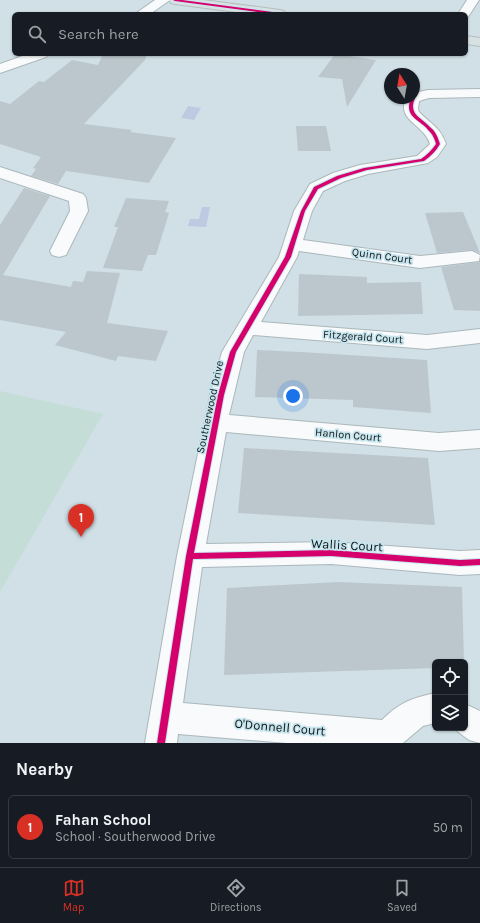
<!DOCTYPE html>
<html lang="en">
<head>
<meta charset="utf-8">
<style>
  body { margin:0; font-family:Karla,sans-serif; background:#20242c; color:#f1f3f6 }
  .controls { position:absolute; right:12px; bottom:12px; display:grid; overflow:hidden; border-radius:6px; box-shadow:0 1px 3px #0004 }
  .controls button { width:36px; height:36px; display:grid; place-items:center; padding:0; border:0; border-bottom:1px solid #363941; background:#171b24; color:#f1f3f6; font:20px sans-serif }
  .compass { position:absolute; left:384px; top:68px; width:36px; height:36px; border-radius:50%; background:#171b24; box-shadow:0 1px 3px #0004; rotate:349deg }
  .you { position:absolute; left:293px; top:396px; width:14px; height:14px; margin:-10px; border:3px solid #fff; border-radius:50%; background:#1a73e8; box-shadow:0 0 0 6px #1a73e833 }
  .badge { display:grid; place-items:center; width:26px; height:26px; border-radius:50%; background:#d93025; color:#fff; font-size:13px; font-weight:700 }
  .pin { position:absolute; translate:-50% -33px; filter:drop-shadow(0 1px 2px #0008) }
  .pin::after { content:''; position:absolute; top:21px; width:14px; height:12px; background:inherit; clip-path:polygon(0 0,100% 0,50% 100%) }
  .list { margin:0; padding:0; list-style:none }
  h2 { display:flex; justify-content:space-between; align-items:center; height:52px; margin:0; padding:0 16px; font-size:17px }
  h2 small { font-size:13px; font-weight:400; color:#9ea1a6 }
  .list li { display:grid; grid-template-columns:26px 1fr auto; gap:12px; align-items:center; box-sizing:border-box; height:64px; margin:0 8px 8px; padding:0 8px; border:1px solid #363941; border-radius:6px }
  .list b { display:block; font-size:15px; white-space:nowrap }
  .list p { margin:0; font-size:13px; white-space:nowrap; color:#9ea1a6 }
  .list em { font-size:13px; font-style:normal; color:#9ea1a6 }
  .icon { flex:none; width:22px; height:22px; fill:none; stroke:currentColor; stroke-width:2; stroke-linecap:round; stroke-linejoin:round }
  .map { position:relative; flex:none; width:480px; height:743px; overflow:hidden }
  .search { position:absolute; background:#171b24; box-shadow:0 1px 3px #0004; left:12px; right:12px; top:12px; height:44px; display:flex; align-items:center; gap:10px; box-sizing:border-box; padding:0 14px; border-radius:6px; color:#9ea1a6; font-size:15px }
  .sheet { height:124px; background:#171b24 }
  nav { display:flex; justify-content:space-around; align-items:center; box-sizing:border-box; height:56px; border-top:1px solid #363941; background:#171b24; font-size:11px; color:#9ea1a6 }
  nav a { display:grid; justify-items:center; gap:2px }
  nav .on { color:#d93025 }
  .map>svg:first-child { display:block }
  .green { fill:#c5ddd7 }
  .water { fill:#bec9e2 }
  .building { fill:#bcc7cd }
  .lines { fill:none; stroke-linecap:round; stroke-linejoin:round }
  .minor-casing { stroke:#abb7bb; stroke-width:2 }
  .primary-casing { stroke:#b5bdc0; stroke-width:2 }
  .minor { fill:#f8fafb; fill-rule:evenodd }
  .primary { fill:#d8e1e2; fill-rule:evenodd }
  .cycleway-casing { stroke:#c8e5ee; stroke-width:2 }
  .cycleway { fill:#d6006c; fill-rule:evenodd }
  .labels { text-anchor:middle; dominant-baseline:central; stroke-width:3.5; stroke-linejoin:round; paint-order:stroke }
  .street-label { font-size:11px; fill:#0d171a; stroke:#c8e5ee }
  .near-street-label { font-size:13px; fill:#0d171a; stroke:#c8e5ee }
</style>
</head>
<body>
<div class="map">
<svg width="480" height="743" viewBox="0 0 480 743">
  <rect width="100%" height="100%" fill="#d0e0e6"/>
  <!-- green -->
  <path class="green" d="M 0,391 L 103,414 L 0,592 Z"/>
  <!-- water -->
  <path class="water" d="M 188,106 L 201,108 L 194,120 L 181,118 Z
    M 202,207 L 210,207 L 206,227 L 188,226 L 190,219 L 199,219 Z"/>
  <!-- building -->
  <path class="building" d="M 103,54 L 147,54 L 145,60 L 84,124 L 132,130 L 130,132 L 176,138 L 149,183 L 66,171 L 58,184 L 31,176 L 36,169 L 33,168 L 41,157 L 0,144 L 0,101 L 10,104 L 39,81 L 44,82 L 72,60 L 98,65 Z
    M 335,54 L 376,60 L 347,107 L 342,79 L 318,77 Z
    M 296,126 L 326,126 L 331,151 L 298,151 Z
    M 24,188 L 50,196 L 3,275 L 71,287 L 73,281 L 83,282 L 87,271 L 120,273 L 107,323 L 168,331 L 156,361 L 118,356 L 116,361 L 55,345 L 66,332 L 0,320 L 0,225 Z
    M 126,198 L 169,201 L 165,212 L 169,213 L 156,255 L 148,255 L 142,271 L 103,268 L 118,227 L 114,227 Z
    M 463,212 L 480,253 L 472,250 L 437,253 L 425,213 Z
    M 480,262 L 480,311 L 454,310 L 441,267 Z
    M 299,274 L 367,277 L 367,283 L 421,282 L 423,314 L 298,316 Z
    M 257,350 L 301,352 L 427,360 L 431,413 L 353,407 L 353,400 L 255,397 Z
    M 244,448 L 428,458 L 435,525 L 238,513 Z
    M 338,582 L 462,587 L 464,662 L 435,662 L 435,668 L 224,675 L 227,588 Z"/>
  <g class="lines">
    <!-- minor casing -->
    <g class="minor-casing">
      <path id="minor" d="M 155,0 L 170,0 L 150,14 L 135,14 Z
        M 467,0 L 479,0 L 468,17 L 466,17 L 466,14 L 458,14 Z
        M 28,54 L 48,54 L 46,57 L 0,73 L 0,64 Z
        M 480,89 L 480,97 L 429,98 L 419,101 L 418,109 L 419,112 C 430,123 441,128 446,144 L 437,157 L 428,163 L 368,174 L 345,181 L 323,191 L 312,211 L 303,240 L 420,256 L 472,251 L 480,255 L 479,261 L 420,268 L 299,251 L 297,257 L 261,322 L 427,335 L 480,329 L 480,343 L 427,349 L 253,335 L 244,352 L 229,415 L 439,433 L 480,430 L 480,448 L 439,451 L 226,432 L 206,544 L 331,542 L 460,551 L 480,550 L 480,574 L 460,575 L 331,564 L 202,567 L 183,703 L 382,720 C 399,703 412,698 435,693 L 435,723 L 423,726 L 403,743 L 287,743 L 178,734 L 177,743 L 145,743 L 177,556 L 210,395 L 222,352 L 279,257 L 294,211 L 310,184 L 333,173 L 360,165 L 417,156 L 430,144 C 424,124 396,121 406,98 L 414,98 L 414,93 L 428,90 Z
        M 0,167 L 83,194 L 86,198 L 88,211 L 66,255 L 59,257 L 52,255 L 50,251 L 70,211 L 69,201 L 0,178 Z
        M 465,704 L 480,711 L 480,743 L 469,740 L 453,728 L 465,728 Z"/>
    </g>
    <!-- primary casing -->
    <g class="primary-casing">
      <path id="primary" d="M 169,0 L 203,0 L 280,10 L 284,11 L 286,14 L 252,14 L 175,4 L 171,3 Z
        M 466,36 L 480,38 L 480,46 L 466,44 Z"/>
    </g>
    <!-- minor -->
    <use href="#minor" class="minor"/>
    <!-- primary -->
    <use href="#primary" class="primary"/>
    <!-- cycleway casing -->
    <g class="cycleway-casing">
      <path id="cycleway" d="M 173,0 L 182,0 L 280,13 L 282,14 L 272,14 L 175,1 Z
        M 414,97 L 415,98 C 408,115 421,117 431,128 C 436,132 438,138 440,144 C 436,151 431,156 424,161 L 367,170 L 341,178 L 318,189 L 305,211 L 291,257 L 236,352 L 224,395 L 194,553 L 331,550 L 460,560 L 480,559 L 480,565 L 460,566 L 331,556 L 193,559 L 165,743 L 157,743 L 186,556 L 218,395 L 230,352 L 285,257 L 301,211 L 314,187 L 337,176 L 364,168 L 421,159 C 427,155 432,150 436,144 C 435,140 433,135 430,132 C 421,119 403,118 411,98 L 414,98 Z"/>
    </g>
    <!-- cycleway -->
    <use href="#cycleway" class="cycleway"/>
  </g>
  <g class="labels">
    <!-- street labels -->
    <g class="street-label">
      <text transform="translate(382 256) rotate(8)">Quinn Court</text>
      <text transform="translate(363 337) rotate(4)">Fitzgerald Court</text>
      <text transform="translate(210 407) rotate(-78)">Southerwood Drive</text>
      <text transform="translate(348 435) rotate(5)">Hanlon Court</text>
    </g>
    <!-- near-street labels -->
    <g class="near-street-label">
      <text transform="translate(347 545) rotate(3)">Wallis Court</text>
      <text transform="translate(280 727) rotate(5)">O'Donnell Court</text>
    </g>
  </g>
</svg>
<div class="controls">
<button><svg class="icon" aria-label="locate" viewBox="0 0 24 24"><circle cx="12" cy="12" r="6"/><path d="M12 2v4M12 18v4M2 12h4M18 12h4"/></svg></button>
<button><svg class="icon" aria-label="layers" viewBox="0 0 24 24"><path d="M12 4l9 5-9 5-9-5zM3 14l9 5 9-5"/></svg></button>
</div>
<svg class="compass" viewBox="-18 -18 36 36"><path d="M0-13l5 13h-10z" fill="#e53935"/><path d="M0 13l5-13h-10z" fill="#9ea1a6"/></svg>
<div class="you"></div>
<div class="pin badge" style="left:81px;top:537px">1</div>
<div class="search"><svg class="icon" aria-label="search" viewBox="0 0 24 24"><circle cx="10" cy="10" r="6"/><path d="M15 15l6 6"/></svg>Search here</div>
</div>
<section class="sheet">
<h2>Nearby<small></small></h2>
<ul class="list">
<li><span class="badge">1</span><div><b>Fahan School</b><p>School · Southerwood Drive</p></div><em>50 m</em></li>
</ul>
</section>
<nav>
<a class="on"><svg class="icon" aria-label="map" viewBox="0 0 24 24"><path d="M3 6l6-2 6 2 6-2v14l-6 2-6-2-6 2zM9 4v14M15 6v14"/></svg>Map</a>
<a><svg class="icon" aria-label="directions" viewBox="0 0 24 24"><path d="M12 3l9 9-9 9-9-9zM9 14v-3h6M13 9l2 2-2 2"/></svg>Directions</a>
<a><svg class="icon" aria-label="saved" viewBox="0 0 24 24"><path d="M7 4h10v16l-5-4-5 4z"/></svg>Saved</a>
</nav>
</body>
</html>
